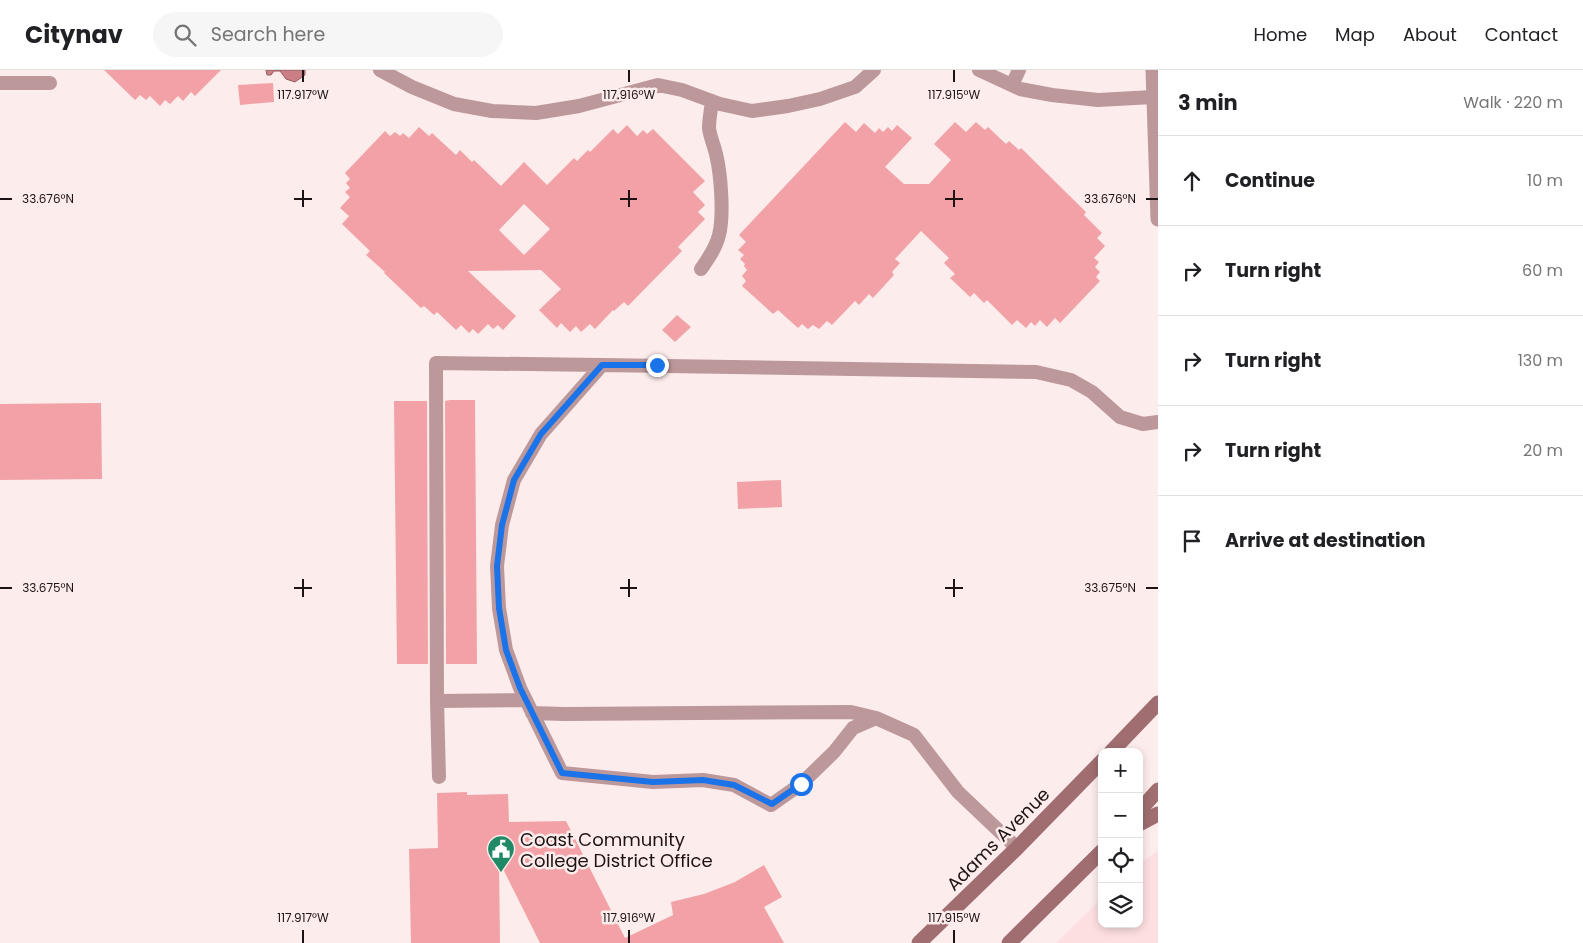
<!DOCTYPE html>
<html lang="en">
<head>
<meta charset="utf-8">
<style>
  body { margin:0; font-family:Poppins,sans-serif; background:#f6f6f6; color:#202124 }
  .controls { position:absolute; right:15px; bottom:15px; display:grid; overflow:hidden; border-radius:10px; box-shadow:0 2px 8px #0003 }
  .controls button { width:45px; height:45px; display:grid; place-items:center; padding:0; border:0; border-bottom:1px solid #e0e0e0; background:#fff; color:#202124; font:25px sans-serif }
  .stop { position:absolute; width:15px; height:15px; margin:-11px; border:4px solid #1a73e8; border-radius:50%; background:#fff }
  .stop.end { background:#1a73e8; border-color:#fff; box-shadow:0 1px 5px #0008 }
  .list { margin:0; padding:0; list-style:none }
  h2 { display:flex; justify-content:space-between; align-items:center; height:65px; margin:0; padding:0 20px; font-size:21px }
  h2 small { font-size:16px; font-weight:400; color:#757577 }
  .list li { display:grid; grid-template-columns:32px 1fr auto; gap:15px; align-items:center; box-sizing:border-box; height:90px; padding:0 20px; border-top:1px solid #e0e0e0 }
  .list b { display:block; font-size:19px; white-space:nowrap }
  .list em { font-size:16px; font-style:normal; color:#757577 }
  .icon { flex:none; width:28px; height:28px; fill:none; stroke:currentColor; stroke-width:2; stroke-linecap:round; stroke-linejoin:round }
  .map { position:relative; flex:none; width:1158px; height:873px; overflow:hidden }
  header { display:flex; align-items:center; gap:30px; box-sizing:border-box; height:70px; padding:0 25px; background:#fff; border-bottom:1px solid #e0e0e0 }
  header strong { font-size:24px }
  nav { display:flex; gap:28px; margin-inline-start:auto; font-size:18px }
  .search { width:350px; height:45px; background:#f6f6f6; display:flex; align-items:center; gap:12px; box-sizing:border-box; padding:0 18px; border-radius:28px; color:#757577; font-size:19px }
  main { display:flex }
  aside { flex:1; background:#fff }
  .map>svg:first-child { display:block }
  .built { fill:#fddfe1 }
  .water { fill:#cb7e84; stroke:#975e62 }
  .building { fill:#f2a2a7; fill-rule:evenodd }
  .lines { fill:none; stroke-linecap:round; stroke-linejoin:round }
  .lane { stroke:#bc989a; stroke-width:14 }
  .street { stroke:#bc989a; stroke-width:15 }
  .secondary { stroke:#a06e71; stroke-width:15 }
  .route { stroke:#1a73e8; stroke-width:6 }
  .ticks { fill:none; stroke:#1d1314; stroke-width:2 }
  .labels { text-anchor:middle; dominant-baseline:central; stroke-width:5; stroke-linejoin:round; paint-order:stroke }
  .poi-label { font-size:18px; fill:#1d1314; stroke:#fdecec; text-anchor:start }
  .street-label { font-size:18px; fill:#1d1314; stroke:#fdecec }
  .ticks-label { font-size:12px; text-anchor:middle; fill:#1d1314; stroke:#fdecec; stroke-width:5; stroke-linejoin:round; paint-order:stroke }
</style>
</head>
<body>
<header>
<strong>Citynav</strong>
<div class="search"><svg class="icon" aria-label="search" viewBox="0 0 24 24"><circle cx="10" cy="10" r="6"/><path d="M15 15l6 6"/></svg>Search here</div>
<nav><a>Home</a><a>Map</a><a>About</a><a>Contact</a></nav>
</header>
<main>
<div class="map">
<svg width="1158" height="873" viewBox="0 0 1158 873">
  <rect width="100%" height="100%" fill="#fdecec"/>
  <!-- built -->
  <path class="built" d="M 1158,781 L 1158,873 L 1056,873 L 1102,828 L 1102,854 L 1139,854 L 1139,794 Z"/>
  <!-- water -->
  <path class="water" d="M 266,0 L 305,0 L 305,5 L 295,12 L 286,9 L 280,1 L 274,1 L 271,5 L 267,5 Z"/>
  <!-- building -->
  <path class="building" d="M 104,0 L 221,0 L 195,26 L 191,22 L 183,31 L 178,26 L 170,34 L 165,30 L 160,36 L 150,26 L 146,30 L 140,25 L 135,30 Z
    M 273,13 L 274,32 L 240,35 L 238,15 Z
    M 845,52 L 856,62 L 864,53 L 875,63 L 879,58 L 883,62 L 888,57 L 892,61 L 897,55 L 912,68 L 885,97 L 904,114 L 929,114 L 951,90 L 934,74 L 955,52 L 966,62 L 976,52 L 985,60 L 988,57 L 1006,74 L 1009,71 L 1019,80 L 1021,78 L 1086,142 L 1084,145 L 1102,163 L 1097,168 L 1105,176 L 1094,188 L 1099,192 L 1095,197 L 1100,202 L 1096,207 L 1100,211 L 1060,253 L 1055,248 L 1047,257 L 1040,250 L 1035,256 L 1031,252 L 1026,258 L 1017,250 L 1012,255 L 987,230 L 984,233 L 974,223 L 970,227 L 950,208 L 955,204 L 944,193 L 949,188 L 921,161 L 895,189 L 900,193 L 892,202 L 894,205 L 873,228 L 869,224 L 859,235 L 855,231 L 832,255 L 827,251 L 819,259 L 813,255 L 808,259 L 802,254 L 798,258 L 778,240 L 773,244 L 742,216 L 746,211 L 742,206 L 747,200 L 744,196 L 745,194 L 740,189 L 744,185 L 738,180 L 746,172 L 739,165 Z
    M 627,55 L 637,66 L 643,60 L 647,64 L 653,59 L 705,111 L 693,122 L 705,135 L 698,142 L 705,149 L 678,177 L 682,181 L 628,236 L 624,232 L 614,241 L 613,240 L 595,259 L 590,254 L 581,262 L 576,256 L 570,262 L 561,253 L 557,258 L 539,240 L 561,219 L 541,200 L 468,201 L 516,246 L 503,260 L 498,255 L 493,259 L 488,254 L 478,264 L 473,259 L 469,263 L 461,255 L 456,260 L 437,242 L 434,245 L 424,236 L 421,238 L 384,203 L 385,202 L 366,185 L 370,181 L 342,154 L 349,146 L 340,138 L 350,127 L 345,122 L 350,118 L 346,113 L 350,109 L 345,103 L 385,61 L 390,66 L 395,62 L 400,66 L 403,63 L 409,68 L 419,57 L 429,66 L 432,63 L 456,85 L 460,80 L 472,92 L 474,90 L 501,116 L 524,92 L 547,115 L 574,88 L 577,91 L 588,80 L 590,82 L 613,59 L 618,64 ZM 524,134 L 550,159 L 524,185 L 499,160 Z
    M 677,245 L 691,257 L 675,272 L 662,260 Z
    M 450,330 L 475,330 L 477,594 L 446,594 L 445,331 Z
    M 394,331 L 427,331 L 428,594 L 397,594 Z
    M 101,333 L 102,409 L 0,410 L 0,334 Z
    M 781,410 L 782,437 L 738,439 L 737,412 Z
    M 467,722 L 467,725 L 508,724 L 509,752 L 566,751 L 625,868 L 673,845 L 671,832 L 704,824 L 735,812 L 764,795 L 782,827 L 764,837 L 784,873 L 540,873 L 499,791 L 500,873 L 411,873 L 409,779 L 438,778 L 437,723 Z"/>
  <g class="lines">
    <!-- lane -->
    <path class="lane" d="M 380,0 L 412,17 L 454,34 L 492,41 L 536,43 L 579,36 L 658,15 L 682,20 L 720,34 L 752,41 L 788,36 L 820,29 L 855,17 L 874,0
      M 979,0 L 1020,19 L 1052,25 L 1098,30 L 1153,27
      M 0,13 L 50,13
      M 1012,15 L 1019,0
      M 701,199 C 708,189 716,178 719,165 C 724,146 721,104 716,84 C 714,75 710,67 709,58 C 709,49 711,40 712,31
      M 437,631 L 525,630
      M 532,643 L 564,644 L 851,642 L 876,648
      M 439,707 L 437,631 L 436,293 L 602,295
      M 1017,778 L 958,722 L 914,665 L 876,648 L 853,658 L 834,682 L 801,714 L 771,735 L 734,715 L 703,710 L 653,712 L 562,703 L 520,618 L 506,580 L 499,538 L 497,496 L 502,455 L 514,410 L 541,364 L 602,295 L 1036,302 L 1071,310 L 1092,322 L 1120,347 L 1143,354 L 1158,352"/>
    <!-- street -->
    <path class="street" d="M 1153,0 L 1158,149"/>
    <!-- secondary -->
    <path class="secondary" d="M 1111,682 L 1158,633
      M 1139,741 L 1158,720
      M 1139,754 L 1158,744
      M 919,873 L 1017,778 L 1102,691
      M 1009,873 L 1102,781"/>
  </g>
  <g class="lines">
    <!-- route -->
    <path class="route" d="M 657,295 L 602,295 L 541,364 L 514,410 L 502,455 L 497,496 L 499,538 L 506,580 L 520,618 L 562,703 L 653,712 L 703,710 L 734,715 L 772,734 L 801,714"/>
  </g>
  <!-- ticks -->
  <path class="ticks" d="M 303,0 L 303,12M 629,0 L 629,12M 954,0 L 954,12M 303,120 L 303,137M 629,120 L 629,137M 954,120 L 954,137M 0,129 L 12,129M 294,129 L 312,129M 620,129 L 637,129M 945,129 L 963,129M 1146,129 L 1158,129M 303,509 L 303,527M 629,509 L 629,527M 954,509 L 954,527M 0,518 L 12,518M 294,518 L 312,518M 620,518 L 637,518M 945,518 L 963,518M 1146,518 L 1158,518M 303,860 L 303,873M 629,860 L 629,873M 954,860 L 954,873"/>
  <!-- icons -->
  <defs>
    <g id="civic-pin" transform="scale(1.4375)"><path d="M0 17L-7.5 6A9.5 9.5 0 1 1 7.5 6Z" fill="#208965" stroke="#fdecec"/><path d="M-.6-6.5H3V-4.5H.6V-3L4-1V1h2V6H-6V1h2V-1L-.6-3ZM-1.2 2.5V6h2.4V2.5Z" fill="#fff"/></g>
  </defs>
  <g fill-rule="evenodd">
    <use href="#civic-pin" x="501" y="779"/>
  </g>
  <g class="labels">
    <!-- poi labels -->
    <g class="poi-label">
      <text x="520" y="769">Coast Community<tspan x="520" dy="21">College District Office</tspan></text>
    </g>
    <!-- street labels -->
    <g class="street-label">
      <text transform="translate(998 769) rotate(-45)">Adams Avenue</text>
    </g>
  </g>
  <g class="ticks-label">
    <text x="303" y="29">117.917°W</text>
    <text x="629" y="29">117.916°W</text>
    <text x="954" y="29">117.915°W</text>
    <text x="48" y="133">33.676°N</text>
    <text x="1110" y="133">33.676°N</text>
    <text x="48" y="522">33.675°N</text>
    <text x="1110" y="522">33.675°N</text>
    <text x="303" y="852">117.917°W</text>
    <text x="629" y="852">117.916°W</text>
    <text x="954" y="852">117.915°W</text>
  </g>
</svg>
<div class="controls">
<button>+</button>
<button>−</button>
<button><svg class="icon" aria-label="locate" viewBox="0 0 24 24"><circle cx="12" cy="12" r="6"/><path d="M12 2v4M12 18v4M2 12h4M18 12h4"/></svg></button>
<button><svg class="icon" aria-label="layers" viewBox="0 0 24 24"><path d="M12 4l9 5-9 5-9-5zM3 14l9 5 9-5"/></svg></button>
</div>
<div class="stop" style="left:801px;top:714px"></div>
<div class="stop end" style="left:657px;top:295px"></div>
</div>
<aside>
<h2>3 min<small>Walk · 220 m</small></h2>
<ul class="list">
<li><svg class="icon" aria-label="ahead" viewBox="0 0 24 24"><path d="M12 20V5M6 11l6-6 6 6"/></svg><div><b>Continue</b></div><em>10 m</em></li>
<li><svg class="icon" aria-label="right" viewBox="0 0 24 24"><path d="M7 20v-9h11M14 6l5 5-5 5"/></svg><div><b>Turn right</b></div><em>60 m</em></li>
<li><svg class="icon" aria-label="right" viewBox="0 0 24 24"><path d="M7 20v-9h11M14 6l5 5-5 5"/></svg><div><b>Turn right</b></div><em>130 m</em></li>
<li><svg class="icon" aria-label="right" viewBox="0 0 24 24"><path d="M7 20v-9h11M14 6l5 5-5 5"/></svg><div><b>Turn right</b></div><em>20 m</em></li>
<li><svg class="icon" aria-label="arrive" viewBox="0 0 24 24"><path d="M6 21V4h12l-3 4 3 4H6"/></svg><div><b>Arrive at destination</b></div></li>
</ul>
</aside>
</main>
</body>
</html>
